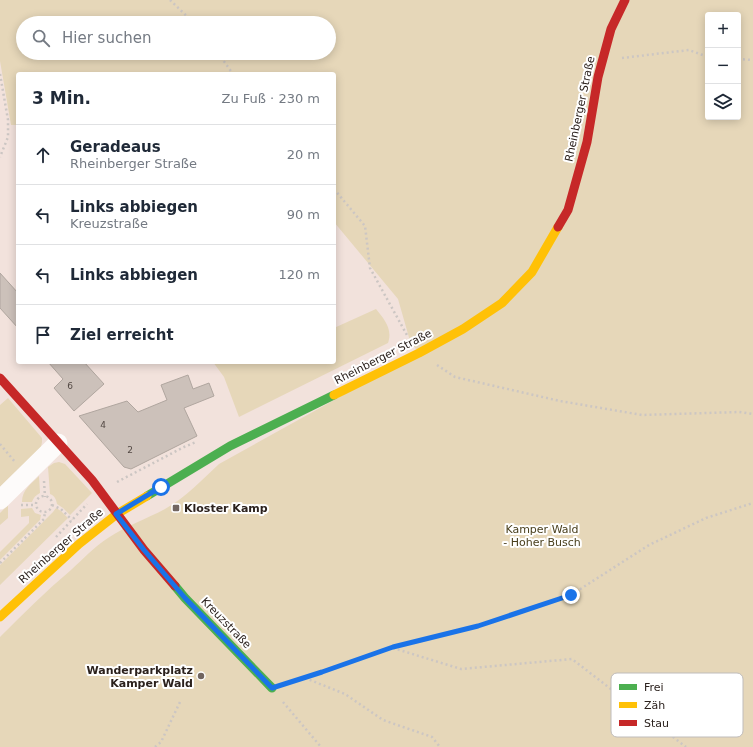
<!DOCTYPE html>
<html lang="de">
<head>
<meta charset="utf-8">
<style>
  body { margin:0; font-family:"DejaVu Sans",sans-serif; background:#f2f2f3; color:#1f2937 }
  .controls { position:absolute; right:12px; top:12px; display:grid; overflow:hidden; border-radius:4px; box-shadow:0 2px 10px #0003 }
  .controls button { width:36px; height:36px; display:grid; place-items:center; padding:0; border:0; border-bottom:1px solid #e0e1e3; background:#fff; color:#1f2937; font:20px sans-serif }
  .stop { position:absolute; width:12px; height:12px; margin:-9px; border:3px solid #1a73e8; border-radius:50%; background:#fff }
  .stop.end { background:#1a73e8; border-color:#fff; box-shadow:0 1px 4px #0008 }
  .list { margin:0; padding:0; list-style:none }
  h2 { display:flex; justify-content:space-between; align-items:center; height:52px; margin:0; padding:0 16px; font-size:17px }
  h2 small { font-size:13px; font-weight:400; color:#747a83 }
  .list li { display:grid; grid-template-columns:26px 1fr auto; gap:12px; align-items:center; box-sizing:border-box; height:60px; padding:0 16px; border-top:1px solid #e0e1e3 }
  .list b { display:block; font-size:15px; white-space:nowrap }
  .list p { margin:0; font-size:13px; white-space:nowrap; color:#747a83 }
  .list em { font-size:13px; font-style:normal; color:#747a83 }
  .icon { flex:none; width:22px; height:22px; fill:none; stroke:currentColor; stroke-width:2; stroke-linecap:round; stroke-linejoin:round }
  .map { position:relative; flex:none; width:753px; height:747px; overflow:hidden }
  .search { position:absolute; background:#fff; box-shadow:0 2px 10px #0003; left:16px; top:16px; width:320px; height:44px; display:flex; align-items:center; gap:10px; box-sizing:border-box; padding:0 14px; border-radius:22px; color:#747a83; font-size:15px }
  .panel { position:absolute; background:#fff; box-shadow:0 2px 10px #0003; left:16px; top:72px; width:320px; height:292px; border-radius:4px }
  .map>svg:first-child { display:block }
  .green { fill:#e6d7b9; fill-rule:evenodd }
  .building { fill:#ccc1ba; stroke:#b0a69f }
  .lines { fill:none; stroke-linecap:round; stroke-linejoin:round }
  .path { stroke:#ccc6c3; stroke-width:2.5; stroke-dasharray:2 3; stroke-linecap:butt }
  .street { stroke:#fdfbfa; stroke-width:19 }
  .fast { stroke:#4caf50; stroke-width:9 }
  .slow { stroke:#ffc107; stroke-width:9 }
  .jam { stroke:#c62828; stroke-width:9 }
  .route { stroke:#1a73e8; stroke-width:5 }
  .poi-dot { fill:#716560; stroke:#fff; stroke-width:1.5 }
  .labels { text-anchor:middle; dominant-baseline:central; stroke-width:4; stroke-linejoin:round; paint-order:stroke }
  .number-label { font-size:9px; fill:#534944 }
  .street-label { font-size:11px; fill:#2b211d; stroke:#fff }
  .poi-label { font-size:11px; font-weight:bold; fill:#2b211d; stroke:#fff; text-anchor:start }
  .park-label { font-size:11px; fill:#4a401e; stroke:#fff }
  .key { fill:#fff; stroke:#bfbcbb; stroke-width:1 }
  .key-label { font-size:11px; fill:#2b211d }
</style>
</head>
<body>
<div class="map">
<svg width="753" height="747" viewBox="0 0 753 747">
  <rect width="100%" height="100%" fill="#f2e2dc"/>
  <!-- green -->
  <path class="green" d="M 0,0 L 753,0 L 753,747 L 0,747 L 0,637 C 23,614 46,591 71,570 C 83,559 94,547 108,538 C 126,526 146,519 165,509 C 186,497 202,480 219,464 L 419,353 L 410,341 L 398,299 L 334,222 L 334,74 L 18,74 L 18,125 L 11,125 L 0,61 ZM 708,15 L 738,15 L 738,117 L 708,117 ZM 23,23 L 329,23 L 329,53 L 23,53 Z
    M 376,309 C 384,319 393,329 388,343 L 239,417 L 224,377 L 213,362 L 334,362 L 334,328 Z
    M 8,398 L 42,438 L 42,442 L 41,447 L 0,487 L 0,405 Z
    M 59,462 L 65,464 L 92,493 L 70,515 L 63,508 L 57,504 C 56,499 55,496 50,494 L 48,467 L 54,463 Z
    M 39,476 L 40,493 C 36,495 33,498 32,502 L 22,502 C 22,490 31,484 39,476 Z
    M 8,505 L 8,518 L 0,525 L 0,513 Z
    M 32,508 L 35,513 L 41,515 L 40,520 L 0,560 L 0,552 L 29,523 L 29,516 L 21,517 L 21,509 Z
    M 56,508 L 61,511 L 68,518 L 0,585 L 0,565 L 53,512 Z"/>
  <!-- building -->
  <path class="building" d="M 0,273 L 18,293 L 18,328 L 0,308 Z
    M 48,362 L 84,362 L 104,384 L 74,411 L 54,388 L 63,379 Z
    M 188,375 L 193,389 L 209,383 L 214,396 L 184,408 L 197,436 L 131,469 L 124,467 L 79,416 L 127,401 L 138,412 L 167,400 L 161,385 Z"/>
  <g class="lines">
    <!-- path -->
    <path class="path" d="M 170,0 L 194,23
      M 218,53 L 233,74
      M 622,58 L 689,50 L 708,57
      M 738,59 L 753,60
      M 0,74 L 8,120 L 8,137 L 0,157
      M 334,189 L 365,226 L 370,268 L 408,337
      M 437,365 L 455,377 L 560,401 L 642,415 L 739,412 L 753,414
      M 0,444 L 15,462
      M 44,481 L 45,497
      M 117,482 L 184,447 L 196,442
      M36 504a8 8 0 1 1 16 0a8 8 0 1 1-16 0Z
      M 21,505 L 36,505
      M 52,505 L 61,509 L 72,520
      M 56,537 L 87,504
      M 0,563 L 44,519 L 45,512
      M 393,648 L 461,669 L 572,659 L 686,747
      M 305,678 L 345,694 L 383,720 L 432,737 L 440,747
      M 290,682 L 393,647 L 478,626 L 571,595 L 649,545 L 706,518 L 753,503
      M 283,702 L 321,747
      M 155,747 L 161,742 L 180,702"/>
    <!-- street -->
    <path class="street" d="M 0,500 L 58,443"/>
    <!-- fast -->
    <path class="fast" d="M 147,496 L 230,446 L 334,395
      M 175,586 L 185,598 L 272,688"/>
    <!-- slow -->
    <path class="slow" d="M 334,395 L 419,353 L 463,329 L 502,303 L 532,272 L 558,227
      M 0,617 L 79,544 L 117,514 L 147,496"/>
    <!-- jam -->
    <path class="jam" d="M 558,227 L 568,210 L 587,142 L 598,77 L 611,29 L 625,0
      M 0,378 L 92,480 L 144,550 L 175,586"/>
  </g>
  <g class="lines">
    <!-- route -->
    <path class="route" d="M 161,487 L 116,514 L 144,550 L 185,598 L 272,688 L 322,672 L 393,647 L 478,626 L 571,595"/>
  </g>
  <!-- markers -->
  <g class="poi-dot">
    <rect x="172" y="504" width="8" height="8" rx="2"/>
    <circle cx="201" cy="676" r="4"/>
  </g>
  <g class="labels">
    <!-- number labels -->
    <g class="number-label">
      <text x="70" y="386">6</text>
      <text x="103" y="425">4</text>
      <text x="130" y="450">2</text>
    </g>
    <!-- street labels -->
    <g class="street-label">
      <text transform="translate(580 109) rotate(-78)">Rheinberger Straße</text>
      <text transform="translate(383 357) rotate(-27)">Rheinberger Straße</text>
      <text transform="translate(61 546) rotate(-41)">Rheinberger Straße</text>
      <text transform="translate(226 623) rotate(46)">Kreuzstraße</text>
    </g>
    <!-- poi labels -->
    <g class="poi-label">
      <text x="184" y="508">Kloster Kamp</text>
      <text x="193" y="670" text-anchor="end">Wanderparkplatz<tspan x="193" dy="13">Kamper Wald</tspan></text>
    </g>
    <!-- park labels -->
    <g class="park-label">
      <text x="542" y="529">Kamper Wald<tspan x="542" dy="13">- Hoher Busch</tspan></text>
    </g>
  </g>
  <!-- legend -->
  <rect x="611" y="673" width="132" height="64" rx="6" class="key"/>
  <rect x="619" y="684" width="18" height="6" fill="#4caf50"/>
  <rect x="619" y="702" width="18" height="6" fill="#ffc107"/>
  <rect x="619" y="720" width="18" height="6" fill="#c62828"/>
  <g class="key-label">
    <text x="644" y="691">Frei</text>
    <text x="644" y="709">Zäh</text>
    <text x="644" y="727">Stau</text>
  </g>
</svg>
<div class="controls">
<button>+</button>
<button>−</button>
<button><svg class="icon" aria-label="layers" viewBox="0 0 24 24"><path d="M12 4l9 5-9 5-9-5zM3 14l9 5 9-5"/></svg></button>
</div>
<div class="stop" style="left:161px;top:487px"></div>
<div class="stop end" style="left:571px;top:595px"></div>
<div class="search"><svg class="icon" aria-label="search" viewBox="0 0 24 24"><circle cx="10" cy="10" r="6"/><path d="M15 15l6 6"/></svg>Hier suchen</div>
<section class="panel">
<h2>3 Min.<small>Zu Fuß · 230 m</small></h2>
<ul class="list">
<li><svg class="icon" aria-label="ahead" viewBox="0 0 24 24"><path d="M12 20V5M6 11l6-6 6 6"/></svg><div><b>Geradeaus</b><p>Rheinberger Straße</p></div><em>20 m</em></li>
<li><svg class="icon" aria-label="left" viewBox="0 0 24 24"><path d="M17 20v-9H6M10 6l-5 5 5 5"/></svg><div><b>Links abbiegen</b><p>Kreuzstraße</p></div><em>90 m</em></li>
<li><svg class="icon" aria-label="left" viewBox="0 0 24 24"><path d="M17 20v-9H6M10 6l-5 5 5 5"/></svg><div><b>Links abbiegen</b></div><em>120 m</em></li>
<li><svg class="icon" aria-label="arrive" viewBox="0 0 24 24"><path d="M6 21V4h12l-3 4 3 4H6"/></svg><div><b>Ziel erreicht</b></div></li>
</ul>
</section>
</div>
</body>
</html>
